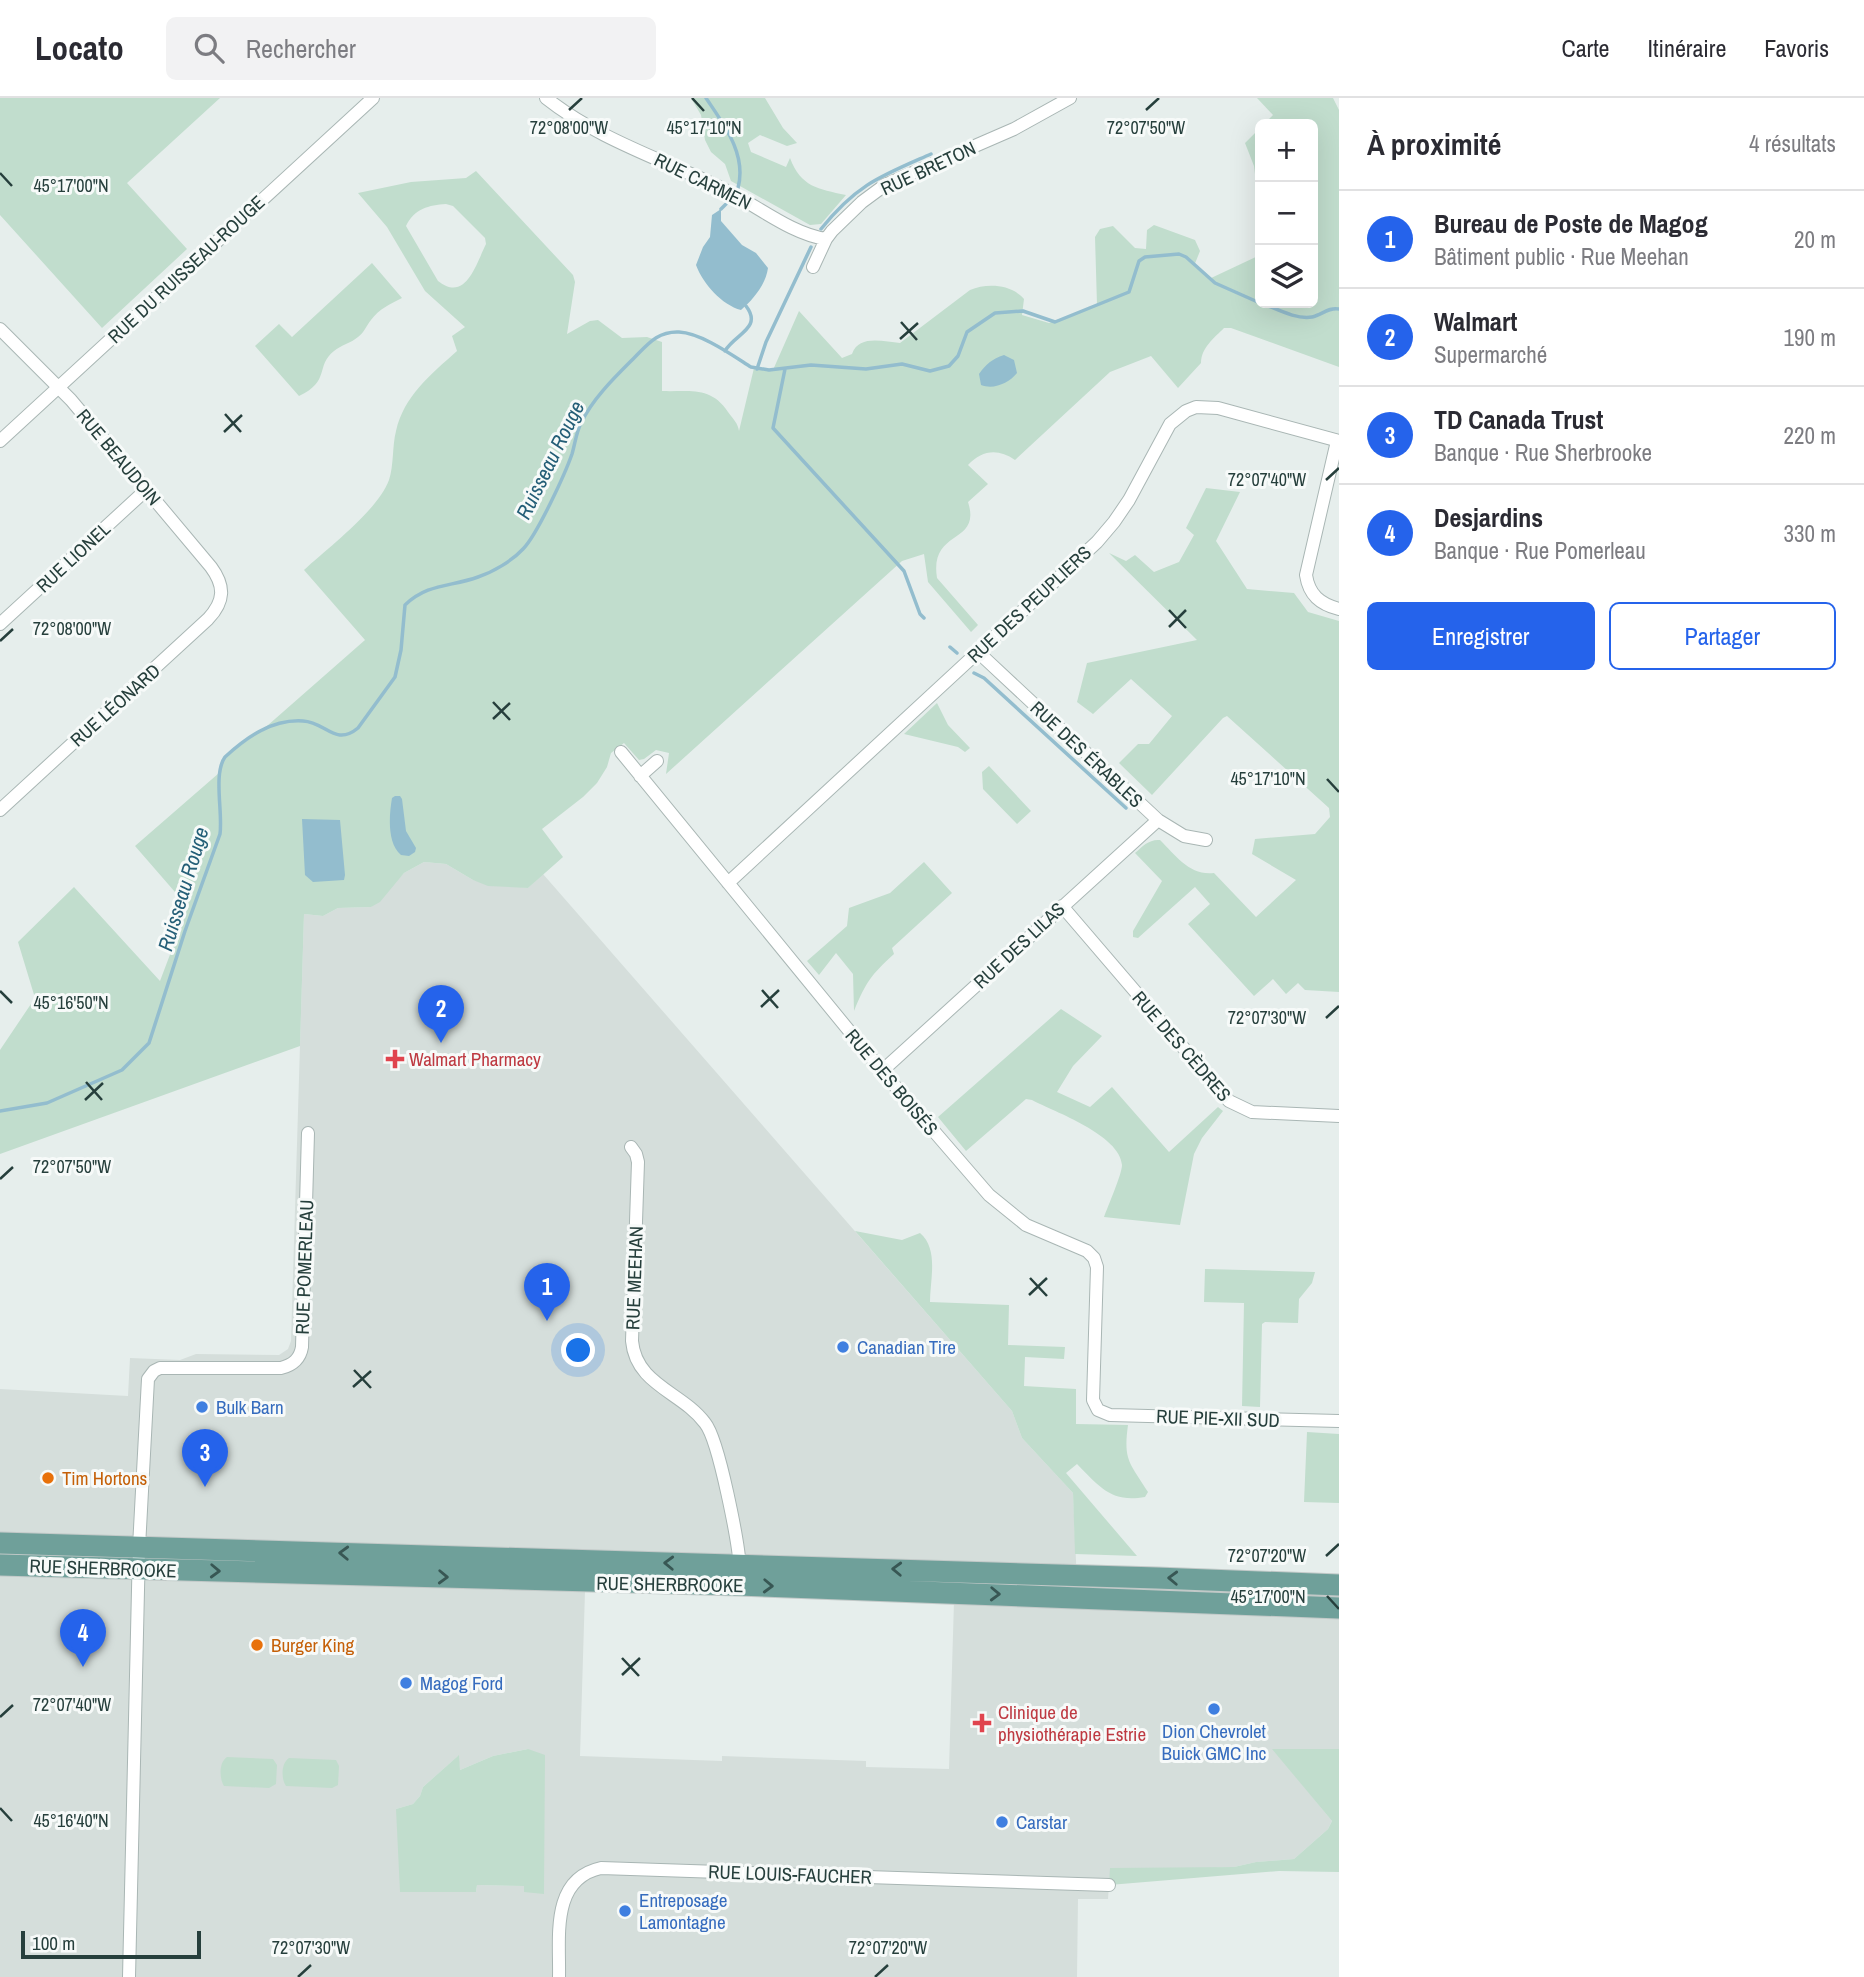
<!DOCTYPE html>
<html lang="fr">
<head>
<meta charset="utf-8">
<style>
  body { margin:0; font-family:"Archivo Narrow",sans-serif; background:#f2f2f3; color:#2b2b33 }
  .controls { position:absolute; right:21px; top:21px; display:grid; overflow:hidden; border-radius:10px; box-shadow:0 7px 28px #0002 }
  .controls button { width:63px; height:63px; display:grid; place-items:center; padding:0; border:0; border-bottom:2px solid #e1e1e2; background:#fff; color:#2b2b33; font:35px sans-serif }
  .scale { position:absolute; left:21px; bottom:18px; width:180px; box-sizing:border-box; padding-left:7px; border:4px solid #263f3c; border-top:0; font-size:19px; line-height:24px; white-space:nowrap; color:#263f3c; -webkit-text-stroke:5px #f7faf9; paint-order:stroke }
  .you { position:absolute; left:579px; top:1253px; width:24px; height:24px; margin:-18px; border:5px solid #fff; border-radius:50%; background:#1a73e8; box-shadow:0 0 0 10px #1a73e833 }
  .badge { display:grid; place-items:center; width:46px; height:46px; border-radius:50%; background:#2563eb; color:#fff; font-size:23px; font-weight:700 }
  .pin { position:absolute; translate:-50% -58px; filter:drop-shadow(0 2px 4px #0008) }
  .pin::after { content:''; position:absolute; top:37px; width:24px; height:21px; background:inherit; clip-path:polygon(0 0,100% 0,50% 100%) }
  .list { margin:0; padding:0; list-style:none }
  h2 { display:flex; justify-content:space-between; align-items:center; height:91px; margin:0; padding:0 28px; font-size:30px }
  h2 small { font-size:23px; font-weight:400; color:#7c7c81 }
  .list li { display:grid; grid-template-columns:46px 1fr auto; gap:21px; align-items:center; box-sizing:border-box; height:98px; padding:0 28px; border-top:2px solid #e1e1e2 }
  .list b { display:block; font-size:26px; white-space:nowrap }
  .list p { margin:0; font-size:23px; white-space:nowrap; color:#7c7c81 }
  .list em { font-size:23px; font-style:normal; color:#7c7c81 }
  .actions { display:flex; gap:14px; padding:21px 28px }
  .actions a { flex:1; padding:16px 0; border:2px solid #2563eb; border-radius:10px; text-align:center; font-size:24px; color:#2563eb }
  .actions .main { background:#2563eb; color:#fff }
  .icon { flex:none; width:38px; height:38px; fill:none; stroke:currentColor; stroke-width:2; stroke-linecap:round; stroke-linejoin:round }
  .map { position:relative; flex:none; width:1339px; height:1879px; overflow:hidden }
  header { display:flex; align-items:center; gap:42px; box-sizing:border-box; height:98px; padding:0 35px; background:#fff; border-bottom:2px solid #e1e1e2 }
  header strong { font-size:33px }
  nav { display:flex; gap:38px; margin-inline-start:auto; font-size:24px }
  .search { width:490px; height:63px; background:#f2f2f3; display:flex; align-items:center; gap:18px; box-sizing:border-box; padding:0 24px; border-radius:10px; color:#7c7c81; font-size:26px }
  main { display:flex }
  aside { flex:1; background:#fff }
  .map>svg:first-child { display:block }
  .built { fill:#d5dedb; fill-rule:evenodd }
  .green { fill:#c1ddcd; fill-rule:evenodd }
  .water { fill:#93bdce }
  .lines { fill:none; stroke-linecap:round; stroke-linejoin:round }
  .stream { stroke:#93bdce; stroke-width:3.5 }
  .street-casing { stroke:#a9b6b4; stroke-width:14 }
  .primary-casing { stroke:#c2c9c8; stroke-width:23 }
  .street { stroke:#fff; stroke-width:12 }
  .primary { stroke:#6fa09a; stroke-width:21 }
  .oneway { stroke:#385754 }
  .ticks { fill:none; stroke:#263f3c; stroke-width:2.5 }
  .health-dot { fill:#e0444e; stroke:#f7faf9; stroke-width:2.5 }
  .shop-dot { fill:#3f7fe0; stroke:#f7faf9; stroke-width:2.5 }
  .food-dot { fill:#e8710a; stroke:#f7faf9; stroke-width:2.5 }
  .labels { text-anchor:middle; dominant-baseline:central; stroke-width:6; stroke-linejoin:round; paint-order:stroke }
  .street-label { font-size:19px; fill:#263f3c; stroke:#f7faf9 }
  .health-label { font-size:19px; fill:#be3a42; stroke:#f7faf9; text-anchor:start }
  .shop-label { font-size:19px; fill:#366cbe; stroke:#f7faf9; text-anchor:start }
  .food-label { font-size:19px; fill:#c56008; stroke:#f7faf9; text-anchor:start }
  .water-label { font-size:21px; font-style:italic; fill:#245e77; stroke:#f7faf9 }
  .ticks-label { font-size:18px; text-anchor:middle; fill:#263f3c; stroke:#f7faf9; stroke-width:6; stroke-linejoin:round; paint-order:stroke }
</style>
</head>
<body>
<header>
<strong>Locato</strong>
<div class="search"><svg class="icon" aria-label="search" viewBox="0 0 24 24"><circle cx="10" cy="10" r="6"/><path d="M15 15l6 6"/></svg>Rechercher</div>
<nav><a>Carte</a><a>Itinéraire</a><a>Favoris</a></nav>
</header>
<main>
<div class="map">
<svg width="1339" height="1879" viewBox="0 0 1339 1879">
  <rect width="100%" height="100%" fill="#e6eeec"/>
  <!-- built -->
  <path class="built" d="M 424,764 L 446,766 L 473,782 L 528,790 L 543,776 L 1012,1313 L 1022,1340 L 1073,1395 L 1078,1508 L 1339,1519 L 1339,1651 L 1273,1651 L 1332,1723 L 1328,1731 L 1294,1761 L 1256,1764 L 1234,1769 L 1221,1769 L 1109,1787 L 1108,1801 L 1078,1801 L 1077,1879 L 0,1879 L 0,1291 L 128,1298 L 130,1260 L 180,1262 L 196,1256 L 279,1257 L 288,1251 L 291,1243 L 304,816 L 323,818 L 338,810 L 371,809 L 404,775 ZM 585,1493 L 954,1503 L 949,1671 L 866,1669 L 866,1663 L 722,1658 L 722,1663 L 580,1658 ZM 528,1651 L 525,1788 L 477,1787 L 476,1794 L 396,1711 L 413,1706 L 420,1698 L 423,1689 L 458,1658 L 460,1672 L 493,1658 Z"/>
  <!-- green -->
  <path class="green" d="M 0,0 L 220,0 L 127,85 L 187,151 L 102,230 L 0,117 Z
    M 691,0 L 765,0 L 783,30 L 797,45 L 787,48 L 760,37 L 748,45 L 751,54 L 786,69 L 790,60 C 801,89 818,91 846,97 L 821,126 L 810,127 L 731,83 L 725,66 L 711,54 L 705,42 L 701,17 Z
    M 1257,0 L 1333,0 L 1339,12 L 1339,269 L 1231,230 L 1224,230 C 1214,240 1201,250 1201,265 L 1178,290 L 1151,258 L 1110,274 L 1015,362 C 998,350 982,352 968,367 L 988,386 L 968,404 C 982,447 929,430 937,480 L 978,527 L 971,534 L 928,484 L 924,456 L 902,463 L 666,676 L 669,655 L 656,652 L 644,661 L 639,662 L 624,645 L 611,655 L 607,669 L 597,685 L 583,699 L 542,731 L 563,759 L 528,790 L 488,788 L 473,782 L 446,766 L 424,764 L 404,775 L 380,804 L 371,809 L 338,810 L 323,818 L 304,816 L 300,948 L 0,1056 L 0,952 L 35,900 L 18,844 L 74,789 L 160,883 L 188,809 L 135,748 L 219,675 L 220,666 L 225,659 L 267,628 L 365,542 L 304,472 C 329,449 378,412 389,382 C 394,367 392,349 396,333 C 404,298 430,277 457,253 L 452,238 L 465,229 L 425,193 L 387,129 L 358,95 L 411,84 L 466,80 L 476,73 L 573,177 L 575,184 L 567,236 L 590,223 L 598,222 L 622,240 L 647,239 L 662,244 L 662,293 C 690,294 711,288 728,314 C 733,321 738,325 739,333 L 754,270 L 773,272 L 799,213 L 842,260 L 852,256 C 859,236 884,244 900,245 L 970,192 C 987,185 1011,186 1024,201 L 1022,217 L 1049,225 L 1097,207 L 1095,139 L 1100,131 L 1113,128 L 1135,150 L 1146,151 L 1147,132 L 1154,127 L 1195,142 L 1200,153 L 1194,168 L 1209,181 L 1260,157 L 1260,205 L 1313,205 L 1313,26 L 1264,26 L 1273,17 ZM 446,106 L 453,108 L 485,140 L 486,146 C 476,166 466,205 438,183 L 406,128 C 414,111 429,107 446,106 Z
    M 1260,30 L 1260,116 L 1254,68 L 1245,45 Z
    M 372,165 L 402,200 C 390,206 379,211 371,222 C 366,228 364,235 358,239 C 351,245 341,247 334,253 C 315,268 331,283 299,298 L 255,248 L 279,226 L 292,239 Z
    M 1206,390 L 1240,394 L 1216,443 L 1247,491 L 1294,495 L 1308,514 L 1339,523 L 1339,894 L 1305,892 L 1298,885 L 1286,896 L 1273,881 L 1254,898 L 1188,826 L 1210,806 L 1195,789 L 1138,840 L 1133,839 L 1133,833 L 1162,783 L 1135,755 C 1143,748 1149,741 1160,742 C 1176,758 1190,778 1214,775 L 1256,819 L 1296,782 L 1252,756 L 1255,741 L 1315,736 L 1330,719 L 1329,710 L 1227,618 L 1223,620 L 1152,697 L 1119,665 L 1138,646 L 1149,646 L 1172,618 L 1131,581 L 1093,616 L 1077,604 L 1087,565 L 1197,542 L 1109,455 L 1126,463 L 1135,457 L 1154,474 L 1179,464 L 1194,437 L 1186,430 Z
    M 937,605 L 948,627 L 970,650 L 965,654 L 958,649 L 904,636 Z
    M 989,668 L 1031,713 L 1017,726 L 983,691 L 982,674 Z
    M 924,764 L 952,795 L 892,850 L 894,856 C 871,877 866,884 854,913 L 853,876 L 836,855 L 819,877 L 807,863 L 847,828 L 849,810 L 890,795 Z
    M 1061,911 L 1102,938 L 1073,968 L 1057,994 L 1090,1009 L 1112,989 L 1169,1054 L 1218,1009 L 1223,1013 L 1202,1040 L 1194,1056 L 1180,1127 L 1104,1119 C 1108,1108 1122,1076 1122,1067 C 1120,1037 1055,1014 1032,1002 L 1026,1001 L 966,1053 L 938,1019 Z
    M 855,1133 L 902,1142 L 920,1135 C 939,1151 930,1182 930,1204 L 1009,1207 L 1008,1247 L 1065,1249 L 1064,1261 L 1025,1259 L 1024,1288 L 1076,1291 L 1076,1326 L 1128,1327 C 1123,1363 1130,1365 1148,1394 L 1145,1399 C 1111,1405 1100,1389 1077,1366 L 1066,1375 L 1137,1458 L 1075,1456 L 1073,1395 L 1022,1340 L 1012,1313 Z
    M 1205,1171 L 1315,1174 L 1312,1185 L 1299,1201 L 1298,1225 L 1265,1224 L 1262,1226 L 1260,1309 L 1242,1308 L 1244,1205 L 1204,1204 Z
    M 1307,1334 L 1339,1336 L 1339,1405 L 1304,1404 Z
    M 893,1481 L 1339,1494 L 1339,1501 L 893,1486 Z
    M 528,1651 L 545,1657 L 544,1796 L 524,1794 L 524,1788 L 477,1787 L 476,1794 L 400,1794 L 396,1711 L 413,1706 L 420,1698 L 423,1689 L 459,1657 L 460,1672 L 493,1658 Z
    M 1272,1651 L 1339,1651 L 1339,1774 L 1279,1773 L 1109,1787 L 1110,1770 L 1234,1769 L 1256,1764 L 1294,1761 L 1328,1731 L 1332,1723 Z
    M 227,1659 L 273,1661 L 277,1667 L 276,1686 L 269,1690 L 224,1688 C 219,1680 219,1664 227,1659 Z
    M 289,1660 L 336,1662 L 339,1668 L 338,1687 L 332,1690 L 286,1688 C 281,1681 281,1665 289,1660 Z"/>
  <!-- water -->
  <path class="water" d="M 721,111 L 721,123 L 742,147 L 756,155 L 768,170 C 766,186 753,202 741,212 C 722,207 703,186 696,167 L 703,149 L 710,139 L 712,117 Z
    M 1004,257 L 1014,262 L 1017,275 C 1009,285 994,292 981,287 L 979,276 C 986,266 992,261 1004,257 Z
    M 395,698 L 400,698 L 402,701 L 406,733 L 416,750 L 415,754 L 409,758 L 401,757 C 387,745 389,718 392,700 Z
    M 302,721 L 340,722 L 345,777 L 344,782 L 313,784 L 305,777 Z"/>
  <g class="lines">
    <!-- stream -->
    <path class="stream" d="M 706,0 C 724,27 747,56 738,90
      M 721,111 L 726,106
      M 821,131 C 857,86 881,78 931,56
      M 1261,205 C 1275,210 1296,222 1312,219 C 1322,217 1328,209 1339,211
      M 725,253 C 735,236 763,230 746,208
      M 757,271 L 766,244 L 811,149
      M 785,271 L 773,330 L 904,473 L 920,516 L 924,520
      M 950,549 L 957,555
      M 974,575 L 984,580 L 1126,710
      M 0,1013 L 47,1005 L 122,972 L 149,945 L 185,833 L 220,736 C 223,714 213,676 225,659 C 247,639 272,621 303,623 C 326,624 335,649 358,630 L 395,579 L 401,552 L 405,507 C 428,485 451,489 478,479 C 493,474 512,463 523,451 C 537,437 565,376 572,356 C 575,346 576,335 581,325 C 593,300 615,279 635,259 C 648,246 658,233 679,234 C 701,235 732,257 751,269 L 769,272 L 811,267 L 866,271 L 902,266 L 930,273 L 949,268 L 958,258 L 967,234 L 995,215 L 1023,213 L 1055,224 L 1129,194 L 1139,163 L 1145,159 L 1179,156 L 1186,159 L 1215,185 L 1260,205"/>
    <!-- street casing -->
    <g class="street-casing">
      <path id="street" d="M 546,0 C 600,43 668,63 729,94 C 759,109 792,136 826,141
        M 813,169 L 826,141 L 832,133 L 862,104 L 885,87 L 1014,31 L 1070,0
        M 0,231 L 71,302 L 211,469 C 225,488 225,503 208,521 L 0,712
        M 0,343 L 373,0
        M 1337,343 L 1306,477 C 1309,497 1320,506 1339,511
        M 0,526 L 146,392
        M 978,554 L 1158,722 L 1184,738 L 1206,742
        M 621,654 L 882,973 L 989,1097 L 1026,1127 L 1087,1153 L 1094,1160 L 1097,1169 L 1093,1302 L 1098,1312 L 1110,1317 L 1339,1323
        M 640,678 L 657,663
        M 728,785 L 1097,444 L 1114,424 L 1129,402 L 1170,326 L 1186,313 L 1196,309 L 1218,310 L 1339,343
        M 1062,808 L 1229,1003 L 1252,1014 L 1339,1018
        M 882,973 L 1158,722
        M 631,1049 L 636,1056 L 638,1064 L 632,1243 C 636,1287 682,1294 705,1325 C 719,1342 739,1447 740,1471
        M 129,1879 L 139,1449 L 148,1281 L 154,1273 L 160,1270 L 281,1270 C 293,1267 300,1261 302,1249 L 308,1035
        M 559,1879 C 560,1840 550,1781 601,1770 L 1109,1787"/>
    </g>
    <!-- primary casing -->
    <g class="primary-casing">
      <path id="primary" d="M 0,1445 L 1157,1480 L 1339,1487
        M 0,1467 L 739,1487 L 1339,1510"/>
    </g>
    <!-- street -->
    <use href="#street" class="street"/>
    <!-- primary -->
    <use href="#primary" class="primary"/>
  </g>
  <!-- one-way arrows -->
  <defs><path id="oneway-chevron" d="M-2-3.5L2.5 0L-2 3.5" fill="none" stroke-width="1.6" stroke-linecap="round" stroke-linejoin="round" transform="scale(1.75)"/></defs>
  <g class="oneway">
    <use href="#oneway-chevron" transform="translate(344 1455) rotate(-178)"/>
    <use href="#oneway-chevron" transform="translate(669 1465) rotate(-178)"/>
    <use href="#oneway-chevron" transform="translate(897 1471) rotate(-178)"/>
    <use href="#oneway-chevron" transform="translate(215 1473) rotate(2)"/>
    <use href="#oneway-chevron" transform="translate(443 1479) rotate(2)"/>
    <use href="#oneway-chevron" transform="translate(1173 1480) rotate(-178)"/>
    <use href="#oneway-chevron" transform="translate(768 1488) rotate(2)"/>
    <use href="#oneway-chevron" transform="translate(995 1496) rotate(2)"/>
  </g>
  <!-- ticks -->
  <path class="ticks" d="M 692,0 L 704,13M 569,12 L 582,0M 1146,12 L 1159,0M 0,75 L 12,88M 901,224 L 917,242M 900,241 L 918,225M 225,316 L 241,334M 224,334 L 242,317M 1326,382 L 1339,370M 1169,512 L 1186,530M 1169,529 L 1186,512M 0,543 L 13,531M 493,604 L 510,622M 493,621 L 510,605M 1327,681 L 1339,694M 762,892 L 778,910M 0,893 L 12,905M 761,909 L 779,892M 1326,920 L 1339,908M 86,984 L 102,1002M 85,1002 L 103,985M 0,1081 L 13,1069M 1030,1180 L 1047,1198M 1029,1197 L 1047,1180M 354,1272 L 371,1290M 353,1289 L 371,1273M 1326,1458 L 1339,1446M 1327,1498 L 1339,1511M 622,1560 L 639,1578M 622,1577 L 640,1560M 0,1619 L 13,1607M 0,1710 L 12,1723M 298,1879 L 311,1867M 875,1879 L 888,1867"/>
  <!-- markers -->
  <g class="health-dot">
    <path d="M391.5 950.5h7v7h7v7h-7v7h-7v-7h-7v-7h7z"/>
    <path d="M978.5 1614.5h7v7h7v7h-7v7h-7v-7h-7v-7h7z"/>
  </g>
  <g class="shop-dot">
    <circle cx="843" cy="1249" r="7"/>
    <circle cx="202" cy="1309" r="7"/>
    <circle cx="406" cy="1585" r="7"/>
    <circle cx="1214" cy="1611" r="7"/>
    <circle cx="1002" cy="1724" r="7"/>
    <circle cx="625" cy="1813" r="7"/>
  </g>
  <g class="food-dot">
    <circle cx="48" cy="1380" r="7"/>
    <circle cx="257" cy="1547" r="7"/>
  </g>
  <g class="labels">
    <!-- street labels -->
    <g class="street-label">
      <text transform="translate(928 70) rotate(-25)">RUE BRETON</text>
      <text transform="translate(703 83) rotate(26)">RUE CARMEN</text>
      <text transform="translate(186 171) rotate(-43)">RUE DU RUISSEAU-ROUGE</text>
      <text transform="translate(119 359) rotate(50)">RUE BEAUDOIN</text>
      <text transform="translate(73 459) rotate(-43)">RUE LIONEL</text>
      <text transform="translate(1029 506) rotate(-43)">RUE DES PEUPLIERS</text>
      <text transform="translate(115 607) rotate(-42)">RUE LÉONARD</text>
      <text transform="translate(1087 656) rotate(43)">RUE DES ÉRABLES</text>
      <text transform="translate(1019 847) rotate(-43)">RUE DES LILAS</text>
      <text transform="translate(1182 948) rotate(49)">RUE DES CÈDRES</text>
      <text transform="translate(892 984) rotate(50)">RUE DES BOISÉS</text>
      <text transform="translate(304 1169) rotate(-88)">RUE POMERLEAU</text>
      <text transform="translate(634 1180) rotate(-88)">RUE MEEHAN</text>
      <text transform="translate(1218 1320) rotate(2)">RUE PIE-XII SUD</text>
      <text transform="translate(103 1470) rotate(2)">RUE SHERBROOKE</text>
      <text transform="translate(670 1486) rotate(1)">RUE SHERBROOKE</text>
      <text transform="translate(790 1776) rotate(2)">RUE LOUIS-FAUCHER</text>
    </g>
    <!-- health labels -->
    <g class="health-label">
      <text x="409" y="961">Walmart Pharmacy</text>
      <text x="998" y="1614">Clinique de<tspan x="998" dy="22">physiothérapie Estrie</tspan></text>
    </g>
    <!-- shop labels -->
    <g class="shop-label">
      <text x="857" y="1249">Canadian Tire</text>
      <text x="216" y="1309">Bulk Barn</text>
      <text x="420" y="1585">Magog Ford</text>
      <text x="1214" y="1633" text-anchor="middle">Dion Chevrolet<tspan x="1214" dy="22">Buick GMC Inc</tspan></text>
      <text x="1016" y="1724">Carstar</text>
      <text x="639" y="1802">Entreposage<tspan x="639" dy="22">Lamontagne</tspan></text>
    </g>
    <!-- food labels -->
    <g class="food-label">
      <text x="62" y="1380">Tim Hortons</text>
      <text x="271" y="1547">Burger King</text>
    </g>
    <!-- water labels -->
    <g class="water-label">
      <text transform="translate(550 362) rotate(-64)">Ruisseau Rouge</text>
      <text transform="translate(183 791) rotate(-73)">Ruisseau Rouge</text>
    </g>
  </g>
  <g class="ticks-label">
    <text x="1146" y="36">72°07'50"W</text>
    <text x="569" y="36">72°08'00"W</text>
    <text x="704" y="36">45°17'10"N</text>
    <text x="71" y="94">45°17'00"N</text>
    <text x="1267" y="388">72°07'40"W</text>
    <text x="72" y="537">72°08'00"W</text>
    <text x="1268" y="687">45°17'10"N</text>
    <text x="71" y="911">45°16'50"N</text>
    <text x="1267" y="926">72°07'30"W</text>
    <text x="72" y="1075">72°07'50"W</text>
    <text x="1267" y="1464">72°07'20"W</text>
    <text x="1268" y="1505">45°17'00"N</text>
    <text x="72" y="1613">72°07'40"W</text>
    <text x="71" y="1729">45°16'40"N</text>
    <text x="311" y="1856">72°07'30"W</text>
    <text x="888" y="1856">72°07'20"W</text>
  </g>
</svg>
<div class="controls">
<button>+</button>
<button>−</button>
<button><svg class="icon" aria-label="layers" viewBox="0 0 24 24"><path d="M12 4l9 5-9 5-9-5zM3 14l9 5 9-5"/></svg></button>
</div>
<div class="scale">100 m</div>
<div class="you"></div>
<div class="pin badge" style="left:547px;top:1223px">1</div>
<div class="pin badge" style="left:441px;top:945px">2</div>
<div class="pin badge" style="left:205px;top:1389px">3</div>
<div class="pin badge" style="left:83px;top:1569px">4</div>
</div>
<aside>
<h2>À proximité<small>4 résultats</small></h2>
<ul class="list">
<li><span class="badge">1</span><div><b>Bureau de Poste de Magog</b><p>Bâtiment public · Rue Meehan</p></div><em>20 m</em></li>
<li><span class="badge">2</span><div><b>Walmart</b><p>Supermarché</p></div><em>190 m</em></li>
<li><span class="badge">3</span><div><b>TD Canada Trust</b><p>Banque · Rue Sherbrooke</p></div><em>220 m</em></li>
<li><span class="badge">4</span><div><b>Desjardins</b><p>Banque · Rue Pomerleau</p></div><em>330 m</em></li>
</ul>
<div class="actions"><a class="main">Enregistrer</a><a>Partager</a></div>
</aside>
</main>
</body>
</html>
